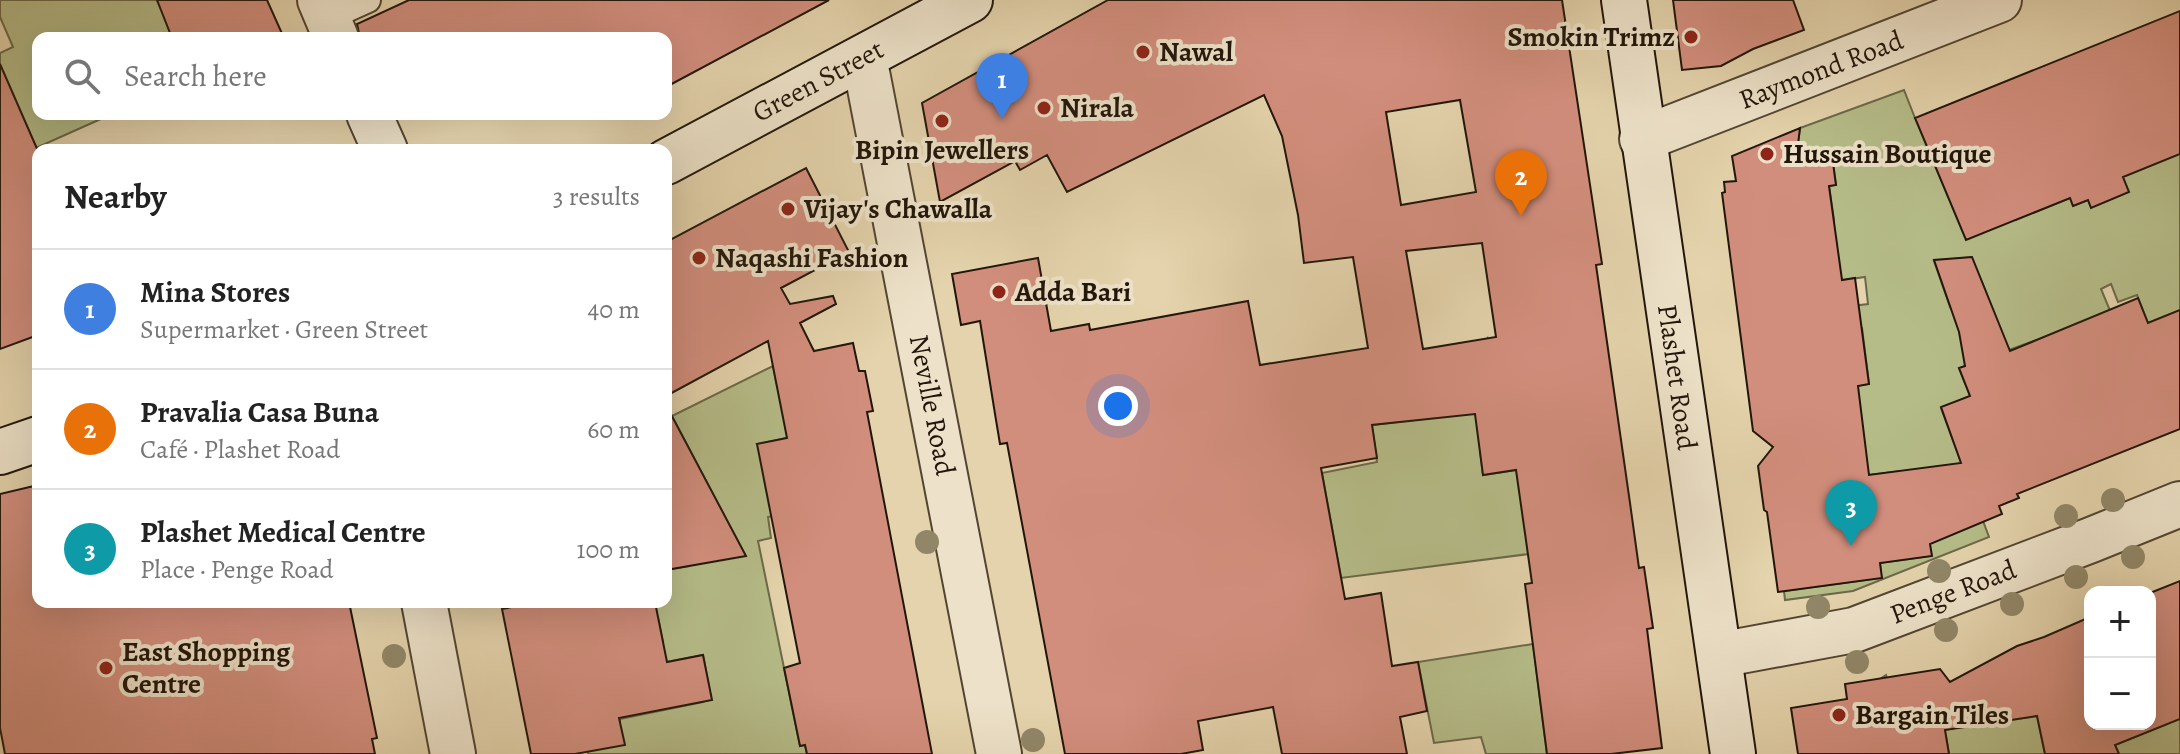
<!DOCTYPE html>
<html lang="en">
<head>
<meta charset="utf-8">
<style>
  body { margin:0; font-family:Alegreya,serif; background:#f2f2f2; color:#222 }
  .controls { position:absolute; right:24px; bottom:24px; display:grid; overflow:hidden; border-radius:16px; box-shadow:0 8px 32px #0002 }
  .controls button { width:72px; height:72px; display:grid; place-items:center; padding:0; border:0; border-bottom:2px solid #e0e0e0; background:#fff; color:#222; font:40px sans-serif }
  .you { position:absolute; left:1118px; top:406px; width:28px; height:28px; margin:-20px; border:6px solid #fff; border-radius:50%; background:#1a73e8; box-shadow:0 0 0 12px #1a73e833 }
  .badge { display:grid; place-items:center; width:52px; height:52px; border-radius:50%; background:#8f2418; color:#fff; font-size:26px; font-weight:700 }
  .pin { position:absolute; translate:-50% -66px; filter:drop-shadow(0 2px 4px #0008) }
  .pin::after { content:''; position:absolute; top:42px; width:28px; height:24px; background:inherit; clip-path:polygon(0 0,100% 0,50% 100%) }
  .list { margin:0; padding:0; list-style:none }
  h2 { display:flex; justify-content:space-between; align-items:center; height:104px; margin:0; padding:0 32px; font-size:34px }
  h2 small { font-size:26px; font-weight:400; color:#767676 }
  .list li { display:grid; grid-template-columns:52px 1fr auto; gap:24px; align-items:center; box-sizing:border-box; height:120px; padding:0 32px; border-top:2px solid #e0e0e0 }
  .list b { display:block; font-size:30px; white-space:nowrap }
  .list p { margin:0; font-size:26px; white-space:nowrap; color:#767676 }
  .list em { font-size:26px; font-style:normal; color:#767676 }
  .icon { flex:none; width:44px; height:44px; fill:none; stroke:currentColor; stroke-width:2; stroke-linecap:round; stroke-linejoin:round }
  .map { position:relative; flex:none; width:2180px; height:754px; overflow:hidden }
  .search { position:absolute; background:#fff; box-shadow:0 8px 32px #0002; left:32px; top:32px; width:640px; height:88px; display:flex; align-items:center; gap:20px; box-sizing:border-box; padding:0 28px; border-radius:16px; color:#767676; font-size:30px }
  .panel { position:absolute; background:#fff; box-shadow:0 8px 32px #0002; left:32px; top:144px; width:640px; height:464px; border-radius:16px }
  .map>svg:first-child { display:block }
  .green { fill:#b5bc88; stroke:#6b6949; stroke-width:2; fill-rule:evenodd }
  .building { fill:#d28e7d; stroke:#21160a; stroke-width:2; fill-rule:evenodd }
  .lines { fill:none; stroke-linecap:round; stroke-linejoin:round }
  .lane-casing { stroke:#524532; stroke-width:28 }
  .street-casing { stroke:#524532; stroke-width:48 }
  .secondary-casing { stroke:#21160a; stroke-width:48 }
  .lane { stroke:#ede2c9; stroke-width:24 }
  .street { stroke:#ede2c9; stroke-width:44 }
  .secondary { stroke:#ede2c9; stroke-width:44 }
  .tree { fill:#918768 }
  .poi-dot { fill:#8f2418; stroke:#ede2c9; stroke-width:3 }
  .labels { text-anchor:middle; dominant-baseline:central; stroke-width:8; stroke-linejoin:round; paint-order:stroke }
  .poi-label { font-size:28px; font-weight:bold; fill:#21160a; stroke:#ede2c9; text-anchor:start }
  .street-label { font-size:28px; fill:#21160a; stroke:#ede2c9 }
</style>
</head>
<body>
<div class="map">
<svg width="2180" height="754" viewBox="0 0 2180 754">
  <rect width="100%" height="100%" fill="#e4d3ac"/>
  <filter id="stains"><feTurbulence type="fractalNoise" baseFrequency=".0025" numOctaves="4"/><feColorMatrix values="0 0 0 0 .2 0 0 0 0 .09 0 0 0 0 .02 0 0 0 .5 -.17"/></filter>
  <radialGradient id="worn" r=".72"><stop offset=".6" stop-color="#630" stop-opacity="0"/><stop offset="1" stop-color="#630" stop-opacity=".3"/></radialGradient>
  <!-- green -->
  <path class="green" d="M 0,0 L 157,0 L 171,30 L 194,38 L 38,38 L 38,114 L 112,114 L 36,148 L 0,67 L 0,53 L 13,47 L 0,17 Z
    M 1904,90 L 1915,118 L 2004,191 L 2016,220 L 2070,198 L 2073,206 L 2088,200 L 2091,207 L 2180,119 L 2180,310 L 2148,323 L 2137,295 L 2118,302 L 2111,284 L 2101,289 L 2111,313 L 1959,368 L 1970,396 L 1941,408 L 1989,537 L 1853,591 L 1785,600 L 1784,591 L 1881,578 L 1880,563 L 1931,556 L 1905,506 L 1900,471 L 1868,475 L 1832,389 L 1869,384 L 1862,328 L 1826,309 L 1868,304 L 1865,277 L 1817,284 L 1834,220 L 1829,186 L 1836,185 L 1831,148 L 1797,152 L 1800,128 ZM 1971,257 L 1986,292 L 1950,307 L 1934,261 Z
    M 1487,339 L 1480,451 L 1483,475 L 1522,469 L 1529,554 L 1341,578 L 1322,473 L 1377,462 L 1372,425 L 1431,418 Z
    M 773,366 L 777,386 L 811,433 L 757,444 L 826,505 L 768,517 L 771,538 L 758,541 L 800,746 L 805,745 L 807,754 L 588,754 L 588,752 L 620,722 L 620,719 L 703,702 L 711,698 L 703,655 L 574,680 L 663,642 L 658,618 L 647,619 L 644,602 L 666,602 L 666,570 L 689,566 L 724,515 L 672,416 Z
    M 1533,644 L 1547,754 L 1486,754 L 1481,737 L 1434,743 L 1418,662 Z
    M 1886,675 L 1907,735 L 2037,716 L 2045,754 L 1949,754 L 1946,737 L 1858,751 L 1854,727 L 1886,722 L 1880,679 Z
    M 2180,690 L 2180,754 L 2119,754 L 2115,745 L 2167,724 Z"/>
  <!-- building -->
  <path class="building" d="M 157,0 L 267,0 L 284,38 L 172,38 Z
    M 409,0 L 829,0 L 666,87 L 666,38 L 360,38 L 357,24 Z
    M 1108,0 L 1562,0 L 1602,264 L 1596,265 L 1630,503 L 1639,568 L 1644,567 L 1653,628 L 1647,629 L 1662,748 L 1611,754 L 1547,754 L 1525,584 L 1532,583 L 1516,470 L 1483,475 L 1475,414 L 1372,425 L 1377,458 L 1321,468 L 1345,599 L 1381,593 L 1392,666 L 1418,662 L 1427,711 L 1400,717 L 1407,754 L 1282,754 L 1273,707 L 1198,721 L 1203,750 L 1181,754 L 1065,754 L 1007,443 L 1000,444 L 996,420 L 980,321 L 961,325 L 952,274 L 1038,258 L 1051,331 L 1089,324 L 1090,330 L 1248,301 L 1260,365 L 1368,348 L 1353,257 L 1304,263 L 1298,215 L 1282,136 L 1264,95 L 1067,192 L 1047,155 L 1020,170 L 1015,161 L 940,202 L 922,103 ZM 1460,100 L 1476,192 L 1401,205 L 1386,112 ZM 1482,243 L 1496,337 L 1423,349 L 1406,251 Z
    M 1673,0 L 1793,0 L 1804,30 L 1753,49 L 1721,66 L 1682,70 Z
    M 2180,11 L 2180,154 L 2123,177 L 2129,192 L 2091,208 L 2088,200 L 2073,206 L 2070,198 L 1966,240 L 1915,118 Z
    M 0,64 L 38,151 L 38,335 L 0,349 Z
    M 1800,128 L 1797,152 L 1831,148 L 1836,185 L 1829,186 L 1842,280 L 1855,278 L 1869,384 L 1858,386 L 1869,475 L 1961,463 L 1941,407 L 1970,396 L 1959,368 L 1965,366 L 1959,332 L 1934,260 L 1972,257 L 2010,351 L 2138,298 L 2148,323 L 2180,310 L 2180,429 L 2017,494 L 2019,498 L 1999,506 L 2002,514 L 1930,544 L 1932,556 L 1880,563 L 1882,578 L 1778,592 L 1767,512 L 1764,510 L 1758,466 L 1773,447 L 1753,431 L 1722,193 L 1725,192 L 1724,182 L 1736,181 L 1732,156 Z
    M 806,168 L 849,252 L 781,288 L 790,304 L 833,296 L 836,304 L 800,323 L 814,351 L 853,343 L 859,371 L 865,371 L 873,411 L 867,412 L 932,754 L 807,754 L 805,745 L 800,746 L 784,668 L 800,663 L 757,444 L 787,438 L 768,341 L 666,396 L 666,242 Z
    M 666,405 L 746,556 L 666,570 Z
    M 38,485 L 38,602 L 349,602 L 377,738 L 372,739 L 375,754 L 5,754 L 0,728 L 0,494 Z
    M 2180,581 L 2180,719 L 2115,745 L 2119,754 L 2045,754 L 2037,716 L 1945,730 L 1949,754 L 1798,754 L 1791,708 L 1847,699 L 1845,684 L 1940,669 L 1950,682 L 2017,646 L 2044,637 L 2090,617 L 2090,724 L 2150,724 L 2150,593 Z
    M 537,602 L 655,602 L 667,662 L 703,655 L 712,700 L 619,718 L 625,745 L 575,754 L 531,754 L 502,609 Z"/>
  <g class="lines">
    <!-- lane casing -->
    <g class="lane-casing">
      <path id="lane" d="M 328,18 L 368,0"/>
    </g>
    <!-- street casing -->
    <g class="street-casing">
      <path id="street" d="M 320,0 L 336,38
        M 864,57 L 999,754
        M 369,114 L 385,150
        M 1642,139 L 1999,0
        M 424,602 L 453,754
        M 1719,655 L 1854,630 L 2091,540 L 2180,504"/>
    </g>
    <!-- secondary casing -->
    <g class="secondary-casing">
      <path id="secondary" d="M 1624,0 L 1733,754
        M 666,162 L 970,0
        M 0,452 L 38,439"/>
    </g>
    <!-- lane -->
    <use href="#lane" class="lane"/>
    <!-- street -->
    <use href="#street" class="street"/>
    <!-- secondary -->
    <use href="#secondary" class="secondary"/>
  </g>
  <!-- trees -->
  <g class="tree">
    <circle cx="2113" cy="500" r="12"/>
    <circle cx="2066" cy="516" r="12"/>
    <circle cx="927" cy="542" r="12"/>
    <circle cx="2133" cy="557" r="12"/>
    <circle cx="1939" cy="571" r="12"/>
    <circle cx="2076" cy="577" r="12"/>
    <circle cx="2012" cy="604" r="12"/>
    <circle cx="1818" cy="607" r="12"/>
    <circle cx="1946" cy="630" r="12"/>
    <circle cx="394" cy="656" r="12"/>
    <circle cx="1857" cy="662" r="12"/>
    <circle cx="1033" cy="740" r="12"/>
  </g>
  <!-- markers -->
  <g class="poi-dot">
    <circle cx="1691" cy="37" r="8"/>
    <circle cx="1143" cy="52" r="8"/>
    <circle cx="1044" cy="108" r="8"/>
    <circle cx="942" cy="121" r="8"/>
    <circle cx="1767" cy="154" r="8"/>
    <circle cx="788" cy="209" r="8"/>
    <circle cx="699" cy="258" r="8"/>
    <circle cx="999" cy="292" r="8"/>
    <circle cx="106" cy="668" r="8"/>
    <circle cx="1839" cy="715" r="8"/>
  </g>
  <g class="labels">
    <!-- poi labels -->
    <g class="poi-label">
      <text x="1675" y="37" text-anchor="end">Smokin Trimz</text>
      <text x="1159" y="52">Nawal</text>
      <text x="1060" y="108">Nirala</text>
      <text x="942" y="150" text-anchor="middle">Bipin Jewellers</text>
      <text x="1783" y="154">Hussain Boutique</text>
      <text x="804" y="209">Vijay's Chawalla</text>
      <text x="715" y="258">Naqashi Fashion</text>
      <text x="1015" y="292">Adda Bari</text>
      <text x="122" y="652">East Shopping<tspan x="122" dy="32">Centre</tspan></text>
      <text x="1855" y="715">Bargain Tiles</text>
    </g>
    <!-- street labels -->
    <g class="street-label">
      <text transform="translate(1821 70) rotate(-21)">Raymond Road</text>
      <text transform="translate(818 81) rotate(-28)">Green Street</text>
      <text transform="translate(1677 377) rotate(82)">Plashet Road</text>
      <text transform="translate(932 405) rotate(79)">Neville Road</text>
      <text transform="translate(1953 592) rotate(-21)">Penge Road</text>
    </g>
  </g>
  <rect width="100%" height="100%" filter="url(#stains)"/>
  <rect width="100%" height="100%" fill="url(#worn)"/>
</svg>
<div class="controls">
<button>+</button>
<button>−</button>
</div>
<div class="you"></div>
<div class="pin badge" style="left:1002px;top:119px;background:#3f7fe0">1</div>
<div class="pin badge" style="left:1521px;top:216px;background:#e8710a">2</div>
<div class="pin badge" style="left:1851px;top:546px;background:#0f9aa8">3</div>
<div class="search"><svg class="icon" aria-label="search" viewBox="0 0 24 24"><circle cx="10" cy="10" r="6"/><path d="M15 15l6 6"/></svg>Search here</div>
<section class="panel">
<h2>Nearby<small>3 results</small></h2>
<ul class="list">
<li><span class="badge" style="background:#3f7fe0">1</span><div><b>Mina Stores</b><p>Supermarket · Green Street</p></div><em>40 m</em></li>
<li><span class="badge" style="background:#e8710a">2</span><div><b>Pravalia Casa Buna</b><p>Café · Plashet Road</p></div><em>60 m</em></li>
<li><span class="badge" style="background:#0f9aa8">3</span><div><b>Plashet Medical Centre</b><p>Place · Penge Road</p></div><em>100 m</em></li>
</ul>
</section>
</div>
</body>
</html>
